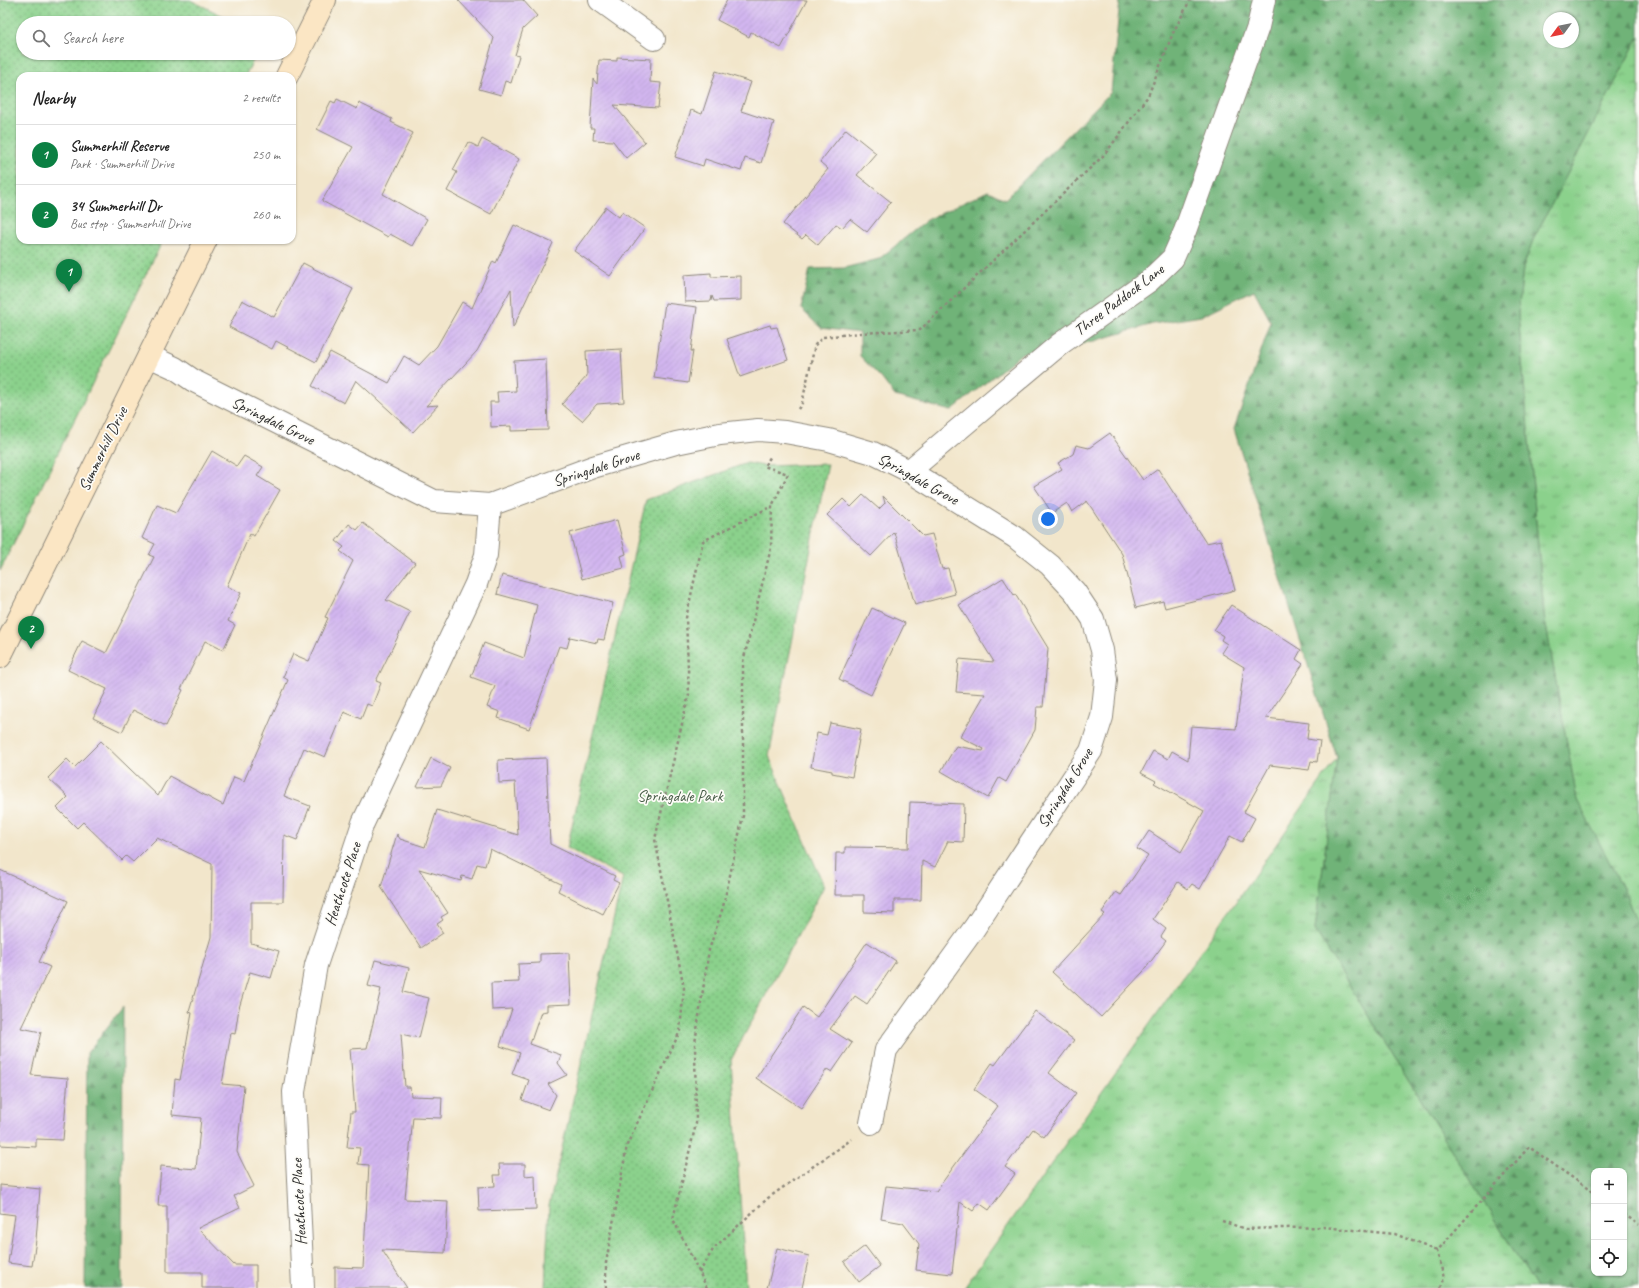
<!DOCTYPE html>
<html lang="en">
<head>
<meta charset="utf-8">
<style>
  body { margin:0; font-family:Caveat,sans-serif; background:#f2f2f2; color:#222 }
  .controls { position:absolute; right:12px; bottom:12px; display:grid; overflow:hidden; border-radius:8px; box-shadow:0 1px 3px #0004 }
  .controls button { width:36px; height:36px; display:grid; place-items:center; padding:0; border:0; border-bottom:1px solid #e0e0e0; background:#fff; color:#222; font:20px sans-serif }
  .compass { position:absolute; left:1543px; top:12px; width:36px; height:36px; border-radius:50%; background:#fff; box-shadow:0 1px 3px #0004; rotate:237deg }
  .you { position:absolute; left:1048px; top:519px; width:14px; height:14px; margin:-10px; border:3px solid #fff; border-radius:50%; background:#1a73e8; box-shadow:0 0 0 6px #1a73e833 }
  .badge { display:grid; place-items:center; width:26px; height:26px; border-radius:50%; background:#0b8043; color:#fff; font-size:13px; font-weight:700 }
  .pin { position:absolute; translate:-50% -33px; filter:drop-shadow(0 1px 2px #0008) }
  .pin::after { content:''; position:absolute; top:21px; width:14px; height:12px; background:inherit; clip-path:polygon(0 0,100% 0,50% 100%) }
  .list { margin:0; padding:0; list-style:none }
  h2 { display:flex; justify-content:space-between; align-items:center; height:52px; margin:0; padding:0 16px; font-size:17px }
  h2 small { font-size:13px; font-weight:400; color:#767676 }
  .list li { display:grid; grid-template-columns:26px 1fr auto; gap:12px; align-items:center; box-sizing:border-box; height:60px; padding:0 16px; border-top:1px solid #e0e0e0 }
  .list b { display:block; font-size:15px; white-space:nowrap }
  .list p { margin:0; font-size:13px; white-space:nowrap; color:#767676 }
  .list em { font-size:13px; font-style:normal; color:#767676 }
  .icon { flex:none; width:22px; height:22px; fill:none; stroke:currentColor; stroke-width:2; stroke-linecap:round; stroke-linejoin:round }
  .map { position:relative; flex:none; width:1639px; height:1288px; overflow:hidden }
  .search { position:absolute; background:#fff; box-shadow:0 1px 3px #0004; left:16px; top:16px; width:280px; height:44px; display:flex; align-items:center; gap:10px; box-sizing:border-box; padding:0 14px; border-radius:22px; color:#767676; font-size:15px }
  .panel { position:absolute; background:#fff; box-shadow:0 1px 3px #0004; left:16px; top:72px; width:280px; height:172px; border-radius:12px }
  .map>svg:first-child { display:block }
  .grass { fill:url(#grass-tufts); stroke:#5b7e5c }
  .forest { fill:url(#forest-firs); stroke:#4e6f52; fill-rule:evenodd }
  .park { fill:url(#park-dots); stroke:#5b7e5c }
  .building { fill:url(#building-hatch) }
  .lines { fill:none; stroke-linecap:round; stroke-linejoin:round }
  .minor-casing { stroke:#8e887b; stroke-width:24 }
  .secondary-casing { stroke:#8e887b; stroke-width:24 }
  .path { stroke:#8e887b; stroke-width:2.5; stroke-dasharray:3 3; stroke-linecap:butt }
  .minor { stroke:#fff; stroke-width:22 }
  .secondary { stroke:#fbe6c4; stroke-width:22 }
  .labels { text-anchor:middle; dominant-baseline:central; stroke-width:3.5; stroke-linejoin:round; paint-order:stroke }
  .street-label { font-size:16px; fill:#2b2b2b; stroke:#fdfcf7 }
  .park-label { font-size:16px; fill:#485d48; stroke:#fdfcf7 }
</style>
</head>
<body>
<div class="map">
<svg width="1639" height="1288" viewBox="0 0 1639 1288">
  <defs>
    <pattern id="grass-tufts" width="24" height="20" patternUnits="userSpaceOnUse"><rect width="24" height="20" fill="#8bd18c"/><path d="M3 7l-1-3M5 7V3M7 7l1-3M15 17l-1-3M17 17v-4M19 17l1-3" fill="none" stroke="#72aa73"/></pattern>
    <pattern id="forest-firs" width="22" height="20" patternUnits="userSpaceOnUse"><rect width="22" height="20" fill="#70b378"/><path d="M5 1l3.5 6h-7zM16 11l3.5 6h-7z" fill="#5c9263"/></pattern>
    <pattern id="park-dots" width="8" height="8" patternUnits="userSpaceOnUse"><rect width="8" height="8" fill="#8bd18c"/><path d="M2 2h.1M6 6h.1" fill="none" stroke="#72aa73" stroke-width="1.8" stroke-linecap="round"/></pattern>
    <pattern id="building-hatch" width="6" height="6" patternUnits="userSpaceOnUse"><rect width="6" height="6" fill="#d2b6ef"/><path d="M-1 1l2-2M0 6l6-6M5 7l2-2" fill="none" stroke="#b49dcd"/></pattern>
  </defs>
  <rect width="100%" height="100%" fill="#fdfcf7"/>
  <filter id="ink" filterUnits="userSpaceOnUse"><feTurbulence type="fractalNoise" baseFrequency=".025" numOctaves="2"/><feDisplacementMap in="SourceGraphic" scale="8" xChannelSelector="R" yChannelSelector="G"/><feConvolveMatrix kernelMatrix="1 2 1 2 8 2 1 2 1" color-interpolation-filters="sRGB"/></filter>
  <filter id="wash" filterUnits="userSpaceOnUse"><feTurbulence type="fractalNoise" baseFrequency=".012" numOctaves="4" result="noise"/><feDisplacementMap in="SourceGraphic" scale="16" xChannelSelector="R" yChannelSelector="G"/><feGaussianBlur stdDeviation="0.9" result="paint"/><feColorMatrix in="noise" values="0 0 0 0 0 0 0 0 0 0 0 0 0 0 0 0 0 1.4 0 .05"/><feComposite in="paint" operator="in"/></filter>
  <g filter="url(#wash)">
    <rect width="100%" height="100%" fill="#f2e6cb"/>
    <!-- grass -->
    <path class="grass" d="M 1639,36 L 1639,928 L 1623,888 L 1577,801 L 1544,614 L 1518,314 L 1523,267 L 1533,240 Z
      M 1337,758 L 1315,930 L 1537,1288 L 964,1288 Z"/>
    <!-- forest -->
    <path class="forest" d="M 1120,0 L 1639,0 L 1639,36 L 1533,240 L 1523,267 L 1518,314 L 1544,614 L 1577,800 L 1623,888 L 1639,928 L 1639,1288 L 1537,1288 L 1315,930 L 1337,758 L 1234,429 L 1271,322 L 1254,290 L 1201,316 L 1153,324 L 1094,341 L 1022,353 L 951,411 L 895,396 L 882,379 L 860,356 L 860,333 L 821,328 L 801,309 L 810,269 L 844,268 L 879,259 L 927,220 L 988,191 L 1005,199 L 1111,92 ZM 1549,18 L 1573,18 L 1573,42 L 1549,42 ZM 1594,1171 L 1624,1171 L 1624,1273 L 1594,1273 Z
      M 123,1007 L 122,1288 L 85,1288 L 87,1053 Z"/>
    <!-- park -->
    <path class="park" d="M 0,0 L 190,0 L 238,23 L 23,23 L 23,53 L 257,53 L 245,76 L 20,76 L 20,240 L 163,240 L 0,571 Z
      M 747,463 L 764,466 L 828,464 L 769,756 L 824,886 L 731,1060 L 746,1288 L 545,1288 L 549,1206 L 623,877 L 567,848 L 646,500 Z"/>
    <g id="blocks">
      <!-- building -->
      <path class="building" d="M 458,0 L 523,0 L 537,16 L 523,29 L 515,55 L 519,56 L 511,83 L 505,81 L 501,95 L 479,89 L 494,38 Z
        M 727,0 L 807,0 L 781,48 L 751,32 L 749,37 L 717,20 Z
        M 617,57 L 651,59 L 650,82 L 661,83 L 658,108 L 614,105 L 645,142 L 626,158 L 613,141 L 593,140 L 594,128 L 590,128 L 593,79 L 597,84 L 599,60 L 617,61 Z
        M 716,71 L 751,82 L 741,111 L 774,122 L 761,163 L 745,158 L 741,171 L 705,159 L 703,166 L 675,157 L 691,110 L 702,114 Z
        M 337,99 L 357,109 L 359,103 L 392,119 L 391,122 L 413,133 L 383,194 L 427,219 L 412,246 L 390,234 L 388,237 L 322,201 L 353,147 L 317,129 L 331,101 L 335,103 Z
        M 846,129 L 876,153 L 857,175 L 891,202 L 867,232 L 850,219 L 842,228 L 836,224 L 818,245 L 806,235 L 802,239 L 783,224 L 828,169 L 820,162 Z
        M 482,139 L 519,159 L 491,214 L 447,191 L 457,172 L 453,170 L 468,142 L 478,147 Z
        M 606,207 L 619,217 L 622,212 L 645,228 L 610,276 L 574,251 Z
        M 514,225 L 553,243 L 513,328 L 511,289 L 477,351 L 426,406 L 438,405 L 413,432 L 356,380 L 344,403 L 312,386 L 330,352 L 389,383 L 404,356 L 419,365 L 437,346 L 462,302 L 472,308 L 493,261 L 496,263 Z
        M 303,263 L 353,289 L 316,362 L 276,341 L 272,349 L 229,327 L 242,300 L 274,317 Z
        M 711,273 L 711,277 L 741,276 L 741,300 L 714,301 L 712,296 L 711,301 L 685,302 L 684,275 Z
        M 665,303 L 697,307 L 691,351 L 693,351 L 688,383 L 654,378 Z
        M 770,325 L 771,328 L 777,327 L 788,360 L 740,377 L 727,339 Z
        M 621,349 L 624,402 L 597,404 L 582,421 L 562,404 L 587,376 L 586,351 Z
        M 546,359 L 548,430 L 511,431 L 511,426 L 491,427 L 490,402 L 498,402 L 497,392 L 516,391 L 514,361 Z
        M 1110,433 L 1143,480 L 1158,469 L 1206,543 L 1221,540 L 1235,590 L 1165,608 L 1163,601 L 1136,608 L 1122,554 L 1087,501 L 1072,512 L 1067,503 L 1052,513 L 1034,486 L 1062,469 L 1058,463 L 1073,454 L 1076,445 L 1089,448 Z
        M 212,451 L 237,466 L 244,456 L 263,467 L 257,476 L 280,490 L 254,536 L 250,534 L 227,586 L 241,593 L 228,621 L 235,625 L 223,650 L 205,641 L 181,689 L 183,690 L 166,726 L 133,710 L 122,732 L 93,718 L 107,689 L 68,670 L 82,641 L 106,653 L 154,557 L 149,555 L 155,544 L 142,538 L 157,505 L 176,513 Z
        M 863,495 L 879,509 L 885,503 L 883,496 L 923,536 L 932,534 L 942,569 L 948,568 L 955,594 L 915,605 L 894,532 L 871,556 L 827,515 L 843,499 L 851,507 Z
        M 617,520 L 626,554 L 621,556 L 624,568 L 582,579 L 570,533 Z
        M 363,523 L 415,563 L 386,600 L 410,612 L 376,681 L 381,683 L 372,706 L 367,704 L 361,719 L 344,712 L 325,757 L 304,748 L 284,796 L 310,806 L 297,840 L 284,835 L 283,902 L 251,902 L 251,943 L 279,951 L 271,978 L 250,972 L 239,1008 L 235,1034 L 231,1033 L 222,1084 L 244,1086 L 237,1152 L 254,1186 L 234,1196 L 240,1208 L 198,1228 L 234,1265 L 256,1265 L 256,1288 L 202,1288 L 202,1272 L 167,1272 L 167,1206 L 158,1206 L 161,1166 L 196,1169 L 201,1118 L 172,1115 L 175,1079 L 180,1080 L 192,1013 L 189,1012 L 211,937 L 212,864 L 157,838 L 133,862 L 126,856 L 122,860 L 83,822 L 77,828 L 57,808 L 68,797 L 48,778 L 67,759 L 75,767 L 101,741 L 158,796 L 169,776 L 223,805 L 234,777 L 244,781 L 288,680 L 283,677 L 293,654 L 309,661 L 328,618 L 325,617 L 353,561 L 340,551 L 344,547 L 336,541 L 349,524 L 357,530 Z
        M 502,575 L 613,603 L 604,640 L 598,639 L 597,643 L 570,637 L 567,648 L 559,646 L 529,729 L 498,718 L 500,712 L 487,707 L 495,686 L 471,677 L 484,643 L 524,658 L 537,605 L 497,594 Z
        M 1003,578 L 1014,595 L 1015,594 L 1048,648 L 1043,707 L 1037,707 L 1035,730 L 1006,782 L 999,778 L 988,798 L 941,771 L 956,746 L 983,751 L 984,749 L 960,737 L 985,694 L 956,692 L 959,659 L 994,662 L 959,605 Z
        M 1231,605 L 1301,650 L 1296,659 L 1303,664 L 1266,718 L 1309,723 L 1307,739 L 1320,741 L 1317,762 L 1311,761 L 1309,770 L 1270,765 L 1244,812 L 1255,818 L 1242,842 L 1230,836 L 1200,889 L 1192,884 L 1188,889 L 1178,882 L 1153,919 L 1166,929 L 1161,937 L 1166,941 L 1143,972 L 1101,1017 L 1052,972 L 1105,914 L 1102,912 L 1116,892 L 1121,895 L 1148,856 L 1137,849 L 1149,831 L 1181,852 L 1204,811 L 1154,783 L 1156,781 L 1141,773 L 1153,751 L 1168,759 L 1172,751 L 1188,760 L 1191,726 L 1236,729 L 1244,667 L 1221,653 L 1227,644 L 1221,640 L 1223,636 L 1214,630 Z
        M 872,608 L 905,623 L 871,695 L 839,679 Z
        M 830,723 L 861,729 L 852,777 L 832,773 L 832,771 L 811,767 L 817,733 L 827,735 Z
        M 431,758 L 450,768 L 441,786 L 417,787 Z
        M 546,758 L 550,844 L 615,876 L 613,880 L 619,883 L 603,914 L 558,891 L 561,884 L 490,849 L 485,866 L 477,864 L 472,879 L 462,876 L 461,881 L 419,869 L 448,913 L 441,917 L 443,920 L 437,924 L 443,933 L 421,948 L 381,887 L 397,834 L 400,839 L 425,847 L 437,810 L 518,835 L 515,782 L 499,783 L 498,760 Z
        M 910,802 L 964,804 L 963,842 L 948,841 L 935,867 L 922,861 L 921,900 L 894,900 L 894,913 L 864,912 L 864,895 L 835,895 L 836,853 L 845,853 L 845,847 L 908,848 Z
        M 0,870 L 68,901 L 39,962 L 50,967 L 21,1028 L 41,1032 L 31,1075 L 68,1078 L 63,1140 L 36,1139 L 36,1147 L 0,1145 Z
        M 867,942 L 896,961 L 867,1004 L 855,996 L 830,1029 L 852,1043 L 832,1072 L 827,1069 L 801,1108 L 756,1078 L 803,1007 L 817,1017 Z
        M 569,953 L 571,1004 L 547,1005 L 547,1011 L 541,1012 L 530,1044 L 561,1055 L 558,1063 L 567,1075 L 548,1084 L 556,1095 L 549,1110 L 522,1100 L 529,1080 L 512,1074 L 520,1053 L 500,1046 L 512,1009 L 492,1010 L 491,983 L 519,982 L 518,964 L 540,963 L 540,954 Z
        M 375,960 L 409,968 L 403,992 L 429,998 L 419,1038 L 401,1034 L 405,1087 L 410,1087 L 411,1096 L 442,1097 L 441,1118 L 413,1117 L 405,1199 L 448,1201 L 445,1253 L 382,1250 L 407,1288 L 335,1288 L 335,1267 L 363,1268 L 369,1165 L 358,1164 L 360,1148 L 347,1147 L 351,1112 L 355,1112 L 350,1049 L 367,1048 L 381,989 L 368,986 Z
        M 1035,1011 L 1074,1040 L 1049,1073 L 1076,1093 L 1044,1137 L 1033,1129 L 1005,1167 L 1015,1174 L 989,1210 L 979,1203 L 973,1211 L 960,1202 L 952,1274 L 916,1270 L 919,1244 L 903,1223 L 881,1219 L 886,1186 L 936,1191 L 998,1106 L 974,1089 L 992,1063 L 995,1065 Z
        M 499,1164 L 525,1164 L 525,1176 L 535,1175 L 536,1209 L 479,1211 L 478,1187 L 495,1186 L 494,1175 L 500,1175 Z
        M 0,1185 L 40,1189 L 36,1240 L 32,1266 L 8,1263 L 15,1215 L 0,1213 Z
        M 865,1246 L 880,1266 L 859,1282 L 844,1262 Z
        M 777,1248 L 809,1256 L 802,1288 L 767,1288 Z"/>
    </g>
  </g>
  <g filter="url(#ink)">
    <use href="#blocks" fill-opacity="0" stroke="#8e887b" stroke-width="1"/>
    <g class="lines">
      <!-- minor casing -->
      <g class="minor-casing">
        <path id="minor" d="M 600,0 L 654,39
          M 149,356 L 175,368 L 194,381 L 434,501 L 490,505 L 593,467 L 676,443 L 720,434 L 758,430 L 785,432 L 829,440 L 873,453 L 909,471 L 1015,537 L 1050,565 L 1075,592 L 1093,619 L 1102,650 L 1106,680 L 1102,717 L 1091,751 L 975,927 L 886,1050 L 871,1123
          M 909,471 L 1060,344 L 1149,281 L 1173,258 L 1185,231 L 1221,130 L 1258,27 L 1264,0
          M 303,1288 L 294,1092 L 316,965 L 363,823 L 476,584 L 486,555 L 490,505"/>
      </g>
      <!-- secondary casing -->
      <g class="secondary-casing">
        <path id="secondary" d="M 287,76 L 325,0
          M 0,657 L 206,240"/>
      </g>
      <!-- path -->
      <path class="path" d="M 798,409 L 802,403 L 815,345 L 823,337 L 860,333 L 920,330 L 1105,154 L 1148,96 L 1173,33 L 1190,0
        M 1624,1214 L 1639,1225
        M 1222,1221 L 1245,1229 L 1323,1227 L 1395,1234 L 1437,1251
        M 699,1273 L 714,1248 L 768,1198 L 852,1139
        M 606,1288 L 606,1263 L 627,1145 L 680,1031 L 684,988 L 655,839 L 689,694 L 686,618 L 703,541 L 772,506
        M 707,1288 L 673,1219 L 696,1124 L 695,1043 L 709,950 L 723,907 L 743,816 L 743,662 L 771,548 L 772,506 L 788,474 L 764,466 L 771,456
        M 1441,1288 L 1444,1278 L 1437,1251 L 1529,1147 L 1594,1193"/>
      <!-- minor -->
      <use href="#minor" class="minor"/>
      <!-- secondary -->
      <use href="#secondary" class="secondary"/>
    </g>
  </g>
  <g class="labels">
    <!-- street labels -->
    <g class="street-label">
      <text transform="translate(1119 300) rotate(-37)">Three Paddock Lane</text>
      <text transform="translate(273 421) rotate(26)">Springdale Grove</text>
      <text transform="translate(103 449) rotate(-64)">Summerhill Drive</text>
      <text transform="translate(596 468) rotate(-18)">Springdale Grove</text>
      <text transform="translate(918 479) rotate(29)">Springdale Grove</text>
      <text transform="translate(1065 788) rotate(-58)">Springdale Grove</text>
      <text transform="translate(343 884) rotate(-72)">Heathcote Place</text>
      <text transform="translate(299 1202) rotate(-93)">Heathcote Place</text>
    </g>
    <!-- park labels -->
    <g class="park-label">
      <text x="680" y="796">Springdale Park</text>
    </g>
  </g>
</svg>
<div class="controls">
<button>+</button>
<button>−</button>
<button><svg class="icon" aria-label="locate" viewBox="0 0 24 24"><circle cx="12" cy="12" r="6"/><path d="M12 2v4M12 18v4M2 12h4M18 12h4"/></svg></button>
</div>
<svg class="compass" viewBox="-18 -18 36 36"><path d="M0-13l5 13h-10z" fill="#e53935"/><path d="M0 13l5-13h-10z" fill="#767676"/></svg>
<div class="you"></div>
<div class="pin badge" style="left:69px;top:292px">1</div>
<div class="pin badge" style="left:31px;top:649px">2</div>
<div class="search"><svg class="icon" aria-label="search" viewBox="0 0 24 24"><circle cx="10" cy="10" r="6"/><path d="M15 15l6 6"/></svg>Search here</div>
<section class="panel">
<h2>Nearby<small>2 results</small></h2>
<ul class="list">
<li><span class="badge">1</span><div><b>Summerhill Reserve</b><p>Park · Summerhill Drive</p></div><em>250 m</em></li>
<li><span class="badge">2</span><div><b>34 Summerhill Dr</b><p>Bus stop · Summerhill Drive</p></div><em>260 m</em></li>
</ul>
</section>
</div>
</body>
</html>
